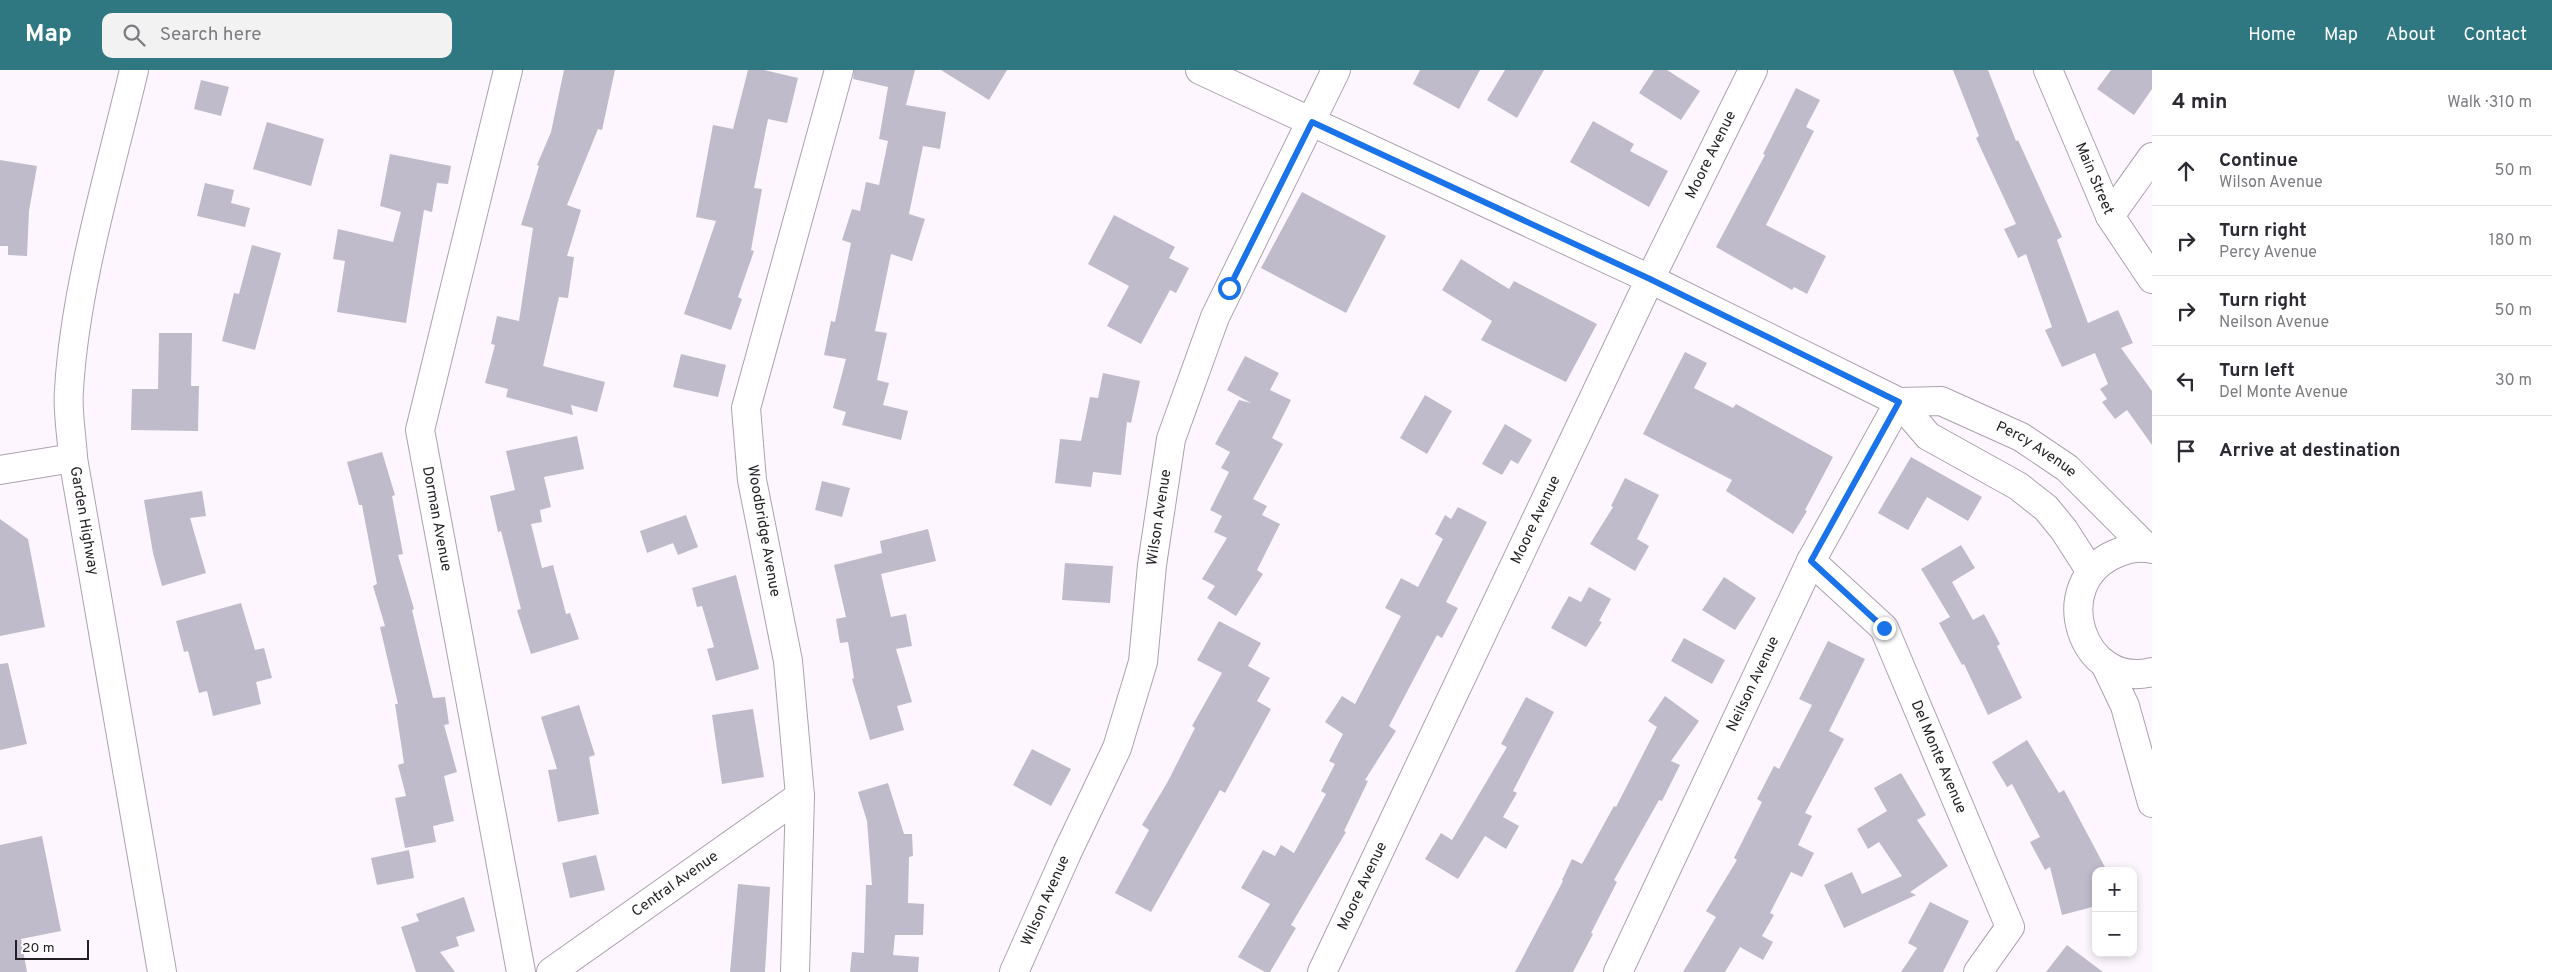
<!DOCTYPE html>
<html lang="en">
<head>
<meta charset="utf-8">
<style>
  body { margin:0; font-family:Overpass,sans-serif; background:#f2f2f3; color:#2b2b33 }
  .controls { position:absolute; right:15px; bottom:15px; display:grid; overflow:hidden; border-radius:10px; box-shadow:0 2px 8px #0003 }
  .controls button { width:45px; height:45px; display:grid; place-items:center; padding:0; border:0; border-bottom:1px solid #e1e1e2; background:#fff; color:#2b2b33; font:25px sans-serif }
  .scale { position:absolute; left:15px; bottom:12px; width:74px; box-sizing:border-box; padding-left:5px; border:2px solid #231f24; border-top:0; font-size:14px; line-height:18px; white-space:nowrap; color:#231f24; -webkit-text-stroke:4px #fff; paint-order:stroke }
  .stop { position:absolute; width:15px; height:15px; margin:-11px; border:4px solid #1a73e8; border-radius:50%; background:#fff }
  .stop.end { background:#1a73e8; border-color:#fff; box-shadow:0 1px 5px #0008 }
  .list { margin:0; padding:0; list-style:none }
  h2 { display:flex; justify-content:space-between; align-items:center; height:65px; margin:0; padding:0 20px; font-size:21px }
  h2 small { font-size:16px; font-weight:400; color:#7c7c81 }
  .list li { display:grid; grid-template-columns:32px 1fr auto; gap:15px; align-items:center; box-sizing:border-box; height:70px; padding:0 20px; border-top:1px solid #e1e1e2 }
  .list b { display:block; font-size:19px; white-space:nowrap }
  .list p { margin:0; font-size:16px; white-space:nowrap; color:#7c7c81 }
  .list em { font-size:16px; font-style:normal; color:#7c7c81 }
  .icon { flex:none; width:28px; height:28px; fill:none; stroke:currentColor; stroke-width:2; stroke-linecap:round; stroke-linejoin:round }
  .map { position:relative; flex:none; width:2152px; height:902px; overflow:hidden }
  header { display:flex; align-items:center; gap:30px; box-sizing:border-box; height:70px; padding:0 25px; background:#307881; color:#fff }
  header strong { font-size:24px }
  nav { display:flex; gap:28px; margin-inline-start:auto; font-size:18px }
  .search { width:350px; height:45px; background:#f2f2f3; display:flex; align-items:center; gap:12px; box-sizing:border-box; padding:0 18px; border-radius:10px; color:#7c7c81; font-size:19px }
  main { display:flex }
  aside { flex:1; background:#fff }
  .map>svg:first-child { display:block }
  .building { fill:#c0bbcb }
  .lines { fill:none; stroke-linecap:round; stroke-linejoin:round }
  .minor-casing { stroke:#aca1ae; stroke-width:30 }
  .major-casing { stroke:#aca1ae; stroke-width:30 }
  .minor { stroke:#fff; stroke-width:28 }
  .major { stroke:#fff; stroke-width:28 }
  .route { stroke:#1a73e8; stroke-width:6 }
  .labels { text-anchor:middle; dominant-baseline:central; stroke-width:4.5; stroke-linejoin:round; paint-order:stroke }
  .street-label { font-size:15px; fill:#231f24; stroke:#fff }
</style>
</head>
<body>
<header>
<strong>Map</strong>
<div class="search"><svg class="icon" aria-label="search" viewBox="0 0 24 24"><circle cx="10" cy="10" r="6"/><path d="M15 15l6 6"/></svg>Search here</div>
<nav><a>Home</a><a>Map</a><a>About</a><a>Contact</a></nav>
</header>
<main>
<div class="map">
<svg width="2152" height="902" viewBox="0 0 2152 902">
  <rect width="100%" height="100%" fill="#fdf6fe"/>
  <!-- building -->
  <path class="building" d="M 564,0 L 615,0 L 602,60 L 598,59 L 567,135 L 581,140 L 567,186 L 574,187 L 568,228 L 559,227 L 543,296 L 605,312 L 597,342 L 571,335 L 573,345 L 506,327 L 508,319 L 485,313 L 495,275 L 491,274 L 497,246 L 519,251 L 533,158 L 521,155 L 539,96 L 537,95 L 551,62 Z
    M 748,0 L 764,0 L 798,8 L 787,53 L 768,49 L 754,118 L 762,119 L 751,180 L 754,181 L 738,227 L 742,229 L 731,260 L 684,244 L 716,151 L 696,147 L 713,55 L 733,59 Z
    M 854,0 L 915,0 L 906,35 L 946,42 L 940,79 L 923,76 L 909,144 L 925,149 L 912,191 L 891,184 L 875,261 L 887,263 L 877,310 L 889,313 L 883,335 L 908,341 L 901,370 L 842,355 L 846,342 L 833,338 L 846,289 L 824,285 L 831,251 L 835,252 L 851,173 L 842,170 L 852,139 L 860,141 L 866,112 L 879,115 L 888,71 L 879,69 L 888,17 L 853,9 Z
    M 941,0 L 1007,0 L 989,30 Z
    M 1420,0 L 1480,0 L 1459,39 L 1413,14 Z
    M 1505,0 L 1544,0 L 1517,48 L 1487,30 Z
    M 1654,0 L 1667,0 L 1700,21 L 1681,50 L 1639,23 Z
    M 1953,0 L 1988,0 L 2016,71 L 2018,70 L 2062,167 L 2057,170 L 2088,253 L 2118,240 L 2133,273 L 2121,278 L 2152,321 L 2152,375 L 2127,340 L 2115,349 L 2102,332 L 2107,329 L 2100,319 L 2108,314 L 2095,283 L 2062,297 L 2045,260 L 2052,257 L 2026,184 L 2018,188 L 2004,159 L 2016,154 L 1976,68 L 1979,66 Z
    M 2111,0 L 2152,0 L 2152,19 L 2134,45 L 2097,19 Z
    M 201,10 L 229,17 L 221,46 L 194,39 Z
    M 1796,18 L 1820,30 L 1806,57 L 1814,61 L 1766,155 L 1826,186 L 1807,224 L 1794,217 L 1792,220 L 1716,177 L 1765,85 L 1763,84 Z
    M 1593,51 L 1634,74 L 1630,81 L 1668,101 L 1649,137 L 1570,92 Z
    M 267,52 L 324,69 L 311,116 L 253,99 Z
    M 390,84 L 451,96 L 448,114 L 437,113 L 432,142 L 424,140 L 406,253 L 337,242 L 345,191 L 333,189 L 338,159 L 393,172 L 401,142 L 380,136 Z
    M 0,90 L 37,96 L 29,141 L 27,186 L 8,185 L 8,176 L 0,176 Z
    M 205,113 L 234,120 L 231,133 L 250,138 L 245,157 L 197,146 Z
    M 1302,122 L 1386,166 L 1346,243 L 1261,198 Z
    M 1114,145 L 1175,177 L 1169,188 L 1189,198 L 1176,223 L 1170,220 L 1141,274 L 1107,256 L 1129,216 L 1088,194 Z
    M 252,175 L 281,183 L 255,280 L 222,271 L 234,223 L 239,224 Z
    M 1461,189 L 1509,219 L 1514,211 L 1597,254 L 1566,312 L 1481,270 L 1492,251 L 1442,220 Z
    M 159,263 L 192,263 L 191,316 L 199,316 L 198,361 L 131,360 L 132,319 L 158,319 Z
    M 1685,282 L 1707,293 L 1694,318 L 1733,338 L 1736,334 L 1833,387 L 1805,440 L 1807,441 L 1793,464 L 1726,421 L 1732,410 L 1643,364 Z
    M 681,284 L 726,295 L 718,327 L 673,317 Z
    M 1245,286 L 1279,303 L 1270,320 L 1291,330 L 1272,368 L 1283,374 L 1253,429 L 1267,436 L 1262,445 L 1280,454 L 1257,500 L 1263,504 L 1236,546 L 1207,528 L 1215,516 L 1202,509 L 1227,468 L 1214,462 L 1222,446 L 1210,440 L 1229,402 L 1221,398 L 1230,382 L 1215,374 L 1239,330 L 1251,333 L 1227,320 Z
    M 1103,303 L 1140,311 L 1131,353 L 1127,352 L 1121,405 L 1093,402 L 1091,417 L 1055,413 L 1060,369 L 1081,371 L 1090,327 L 1098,328 Z
    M 1425,325 L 1452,341 L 1427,384 L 1400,368 Z
    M 1505,354 L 1532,370 L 1518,394 L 1511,390 L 1502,405 L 1482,394 Z
    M 577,366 L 584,399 L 544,407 L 551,437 L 540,440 L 542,452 L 531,454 L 542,498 L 553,495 L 566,544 L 570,543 L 579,569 L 531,584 L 517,540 L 521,539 L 501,461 L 498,462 L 490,426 L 515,420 L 506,381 Z
    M 382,382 L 395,425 L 392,426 L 403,484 L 398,485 L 414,539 L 412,540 L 433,628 L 445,627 L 449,654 L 444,655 L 457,702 L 444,706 L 454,751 L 433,756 L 436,772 L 405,778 L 395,728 L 406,726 L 398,695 L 404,693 L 395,634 L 398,634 L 380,557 L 385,556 L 373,516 L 377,514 L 362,435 L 359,435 L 347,392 Z
    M 1911,387 L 1982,427 L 1968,451 L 1927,427 L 1908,460 L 1878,443 Z
    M 1625,408 L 1659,425 L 1637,469 L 1649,476 L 1635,501 L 1590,474 L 1613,437 L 1611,436 Z
    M 822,411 L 850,418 L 842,447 L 815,440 Z
    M 202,421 L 206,446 L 190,448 L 206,503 L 162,516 L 153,483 L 144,430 Z
    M 1458,437 L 1487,452 L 1446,532 L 1458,538 L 1442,568 L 1437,565 L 1389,656 L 1396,661 L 1365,710 L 1368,711 L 1344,761 L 1346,762 L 1291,855 L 1296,858 L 1270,902 L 1265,902 L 1238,887 L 1270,834 L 1241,818 L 1263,780 L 1275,786 L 1281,775 L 1294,783 L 1326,724 L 1321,721 L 1335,694 L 1329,691 L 1343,664 L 1325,652 L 1342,626 L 1355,634 L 1401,546 L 1385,538 L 1401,508 L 1418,517 L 1443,469 L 1435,464 L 1445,445 L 1451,449 Z
    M 686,445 L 698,477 L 678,485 L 673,473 L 647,483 L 640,461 Z
    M 0,449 L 28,469 L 45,557 L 0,566 Z
    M 928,459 L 936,491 L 881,504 L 891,547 L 906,544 L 912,576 L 896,579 L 912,632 L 897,636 L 904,660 L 870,670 L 852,609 L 854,608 L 848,572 L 840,573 L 836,549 L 846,547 L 834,495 L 882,483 L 880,471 Z
    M 1961,475 L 1975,498 L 1952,512 L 1973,550 L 1984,544 L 2000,574 L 1997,576 L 2022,628 L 1988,645 L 1964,594 L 1962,595 L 1939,553 L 1950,547 L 1921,499 Z
    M 1065,493 L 1113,496 L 1110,533 L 1062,530 Z
    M 736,505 L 759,599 L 716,611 L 707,579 L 714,577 L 702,536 L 697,537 L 692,518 Z
    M 1724,507 L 1756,528 L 1735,560 L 1702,540 Z
    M 1589,517 L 1611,529 L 1599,551 L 1602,552 L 1586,577 L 1551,558 L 1569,526 L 1581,532 Z
    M 241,533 L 255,580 L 264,578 L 272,608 L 256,612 L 261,634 L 213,646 L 207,621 L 199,623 L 188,581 L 184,582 L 176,551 Z
    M 1219,551 L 1261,573 L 1248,596 L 1270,608 L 1257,631 L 1271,639 L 1225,723 L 1220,720 L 1151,842 L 1115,823 L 1149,760 L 1142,755 L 1167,713 L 1195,658 L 1192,656 L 1222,603 L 1197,590 Z
    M 1684,568 L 1725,590 L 1712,614 L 1671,591 Z
    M 1828,571 L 1865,589 L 1829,661 L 1844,669 L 1805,743 L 1812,746 L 1798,775 L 1814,783 L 1802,807 L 1791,802 L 1770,843 L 1774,845 L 1762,866 L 1773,872 L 1763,890 L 1740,877 L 1725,902 L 1683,902 L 1716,847 L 1706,841 L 1737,790 L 1734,788 L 1762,732 L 1757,729 L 1774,696 L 1779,699 L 1812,635 L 1799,629 Z
    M 8,593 L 27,674 L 0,680 L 0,594 Z
    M 1665,626 L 1699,651 L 1671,691 L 1680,695 L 1662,731 L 1659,730 L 1614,810 L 1617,812 L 1591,863 L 1593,864 L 1573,902 L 1515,902 L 1563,811 L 1562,810 L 1572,789 L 1582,794 L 1614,736 L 1616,737 L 1657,657 L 1648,651 Z
    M 1526,627 L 1554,642 L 1513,721 L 1517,723 L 1503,747 L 1519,756 L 1506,779 L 1485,766 L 1458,809 L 1425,789 L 1441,763 L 1452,770 L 1507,677 L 1501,674 Z
    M 579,635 L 595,685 L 589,687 L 599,744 L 558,752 L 548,700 L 557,699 L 541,647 Z
    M 753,639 L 764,707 L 722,714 L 712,645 Z
    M 2027,670 L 2059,723 L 2064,720 L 2107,801 L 2096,801 L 2096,836 L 2062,845 L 2050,797 L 2045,800 L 2030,772 L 2040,767 L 2012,714 L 2007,717 L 1992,692 Z
    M 1032,679 L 1071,699 L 1051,736 L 1013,715 Z
    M 1901,703 L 1926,745 L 1917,750 L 1948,796 L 1910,822 L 1916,825 L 1844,858 L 1824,815 L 1852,802 L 1862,824 L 1902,806 L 1879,772 L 1868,779 L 1857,759 L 1887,741 L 1874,718 Z
    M 888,713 L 904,764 L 912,764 L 913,786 L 909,787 L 908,833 L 924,834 L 923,865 L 895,865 L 893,885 L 919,887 L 918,902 L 850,902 L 852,882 L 864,883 L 866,815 L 872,815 L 867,751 L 858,722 Z
    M 42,766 L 61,861 L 21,869 L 27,902 L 0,902 L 0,775 Z
    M 409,780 L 414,808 L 377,815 L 371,788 Z
    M 596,785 L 605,820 L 570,828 L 562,793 Z
    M 738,814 L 770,817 L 765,902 L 730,902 Z
    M 464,827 L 475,861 L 456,867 L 459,876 L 440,882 L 455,902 L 416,902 L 401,857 L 419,851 L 416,844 Z
    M 1930,832 L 1969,851 L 1943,902 L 1901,902 L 1917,878 L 1908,873 Z
    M 2067,875 L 2103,902 L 2046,902 Z"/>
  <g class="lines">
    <!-- minor casing -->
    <g class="minor-casing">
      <g id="minor">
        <path id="s1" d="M 508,0 L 420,360 L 521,902"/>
        <path d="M 1200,0 L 1650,209 L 1899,332 L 1928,366 L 2018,416 L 2046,438 L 2064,460 L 2091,502"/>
        <path id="s2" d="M 2048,0 L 2110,146 L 2152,209"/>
        <path d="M 2110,146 L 2152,87"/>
        <path id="s3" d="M 1899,332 L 1941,331 L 2021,367 L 2067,398 L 2147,478"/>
        <path d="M 0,400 L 73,388"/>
        <path d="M 2152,479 C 2140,476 2126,479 2115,484 C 2047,514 2082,620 2152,602"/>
        <path id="s4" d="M 1811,491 L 1884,558 L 2010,857 L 1978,902"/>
        <path d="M 2105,594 L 2125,636 L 2152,733"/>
        <path id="s5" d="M 551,902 L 800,726"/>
        <path d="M 795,902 L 800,726 L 788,591 L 752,410 L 746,338 L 839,0"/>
        <path id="s6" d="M 1014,902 L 1067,783 L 1117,678 L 1143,592 L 1152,495 L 1171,369 L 1215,247 L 1336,0"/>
        <path id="s7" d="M 1322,902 L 1650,209 L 1753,0"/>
        <path id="s8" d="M 1618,902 L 1811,491 L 1899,332"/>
      </g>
    </g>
    <!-- major casing -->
    <g class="major-casing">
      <g id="major">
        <path id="s9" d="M 134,0 C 110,102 75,216 69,320 C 67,342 72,366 73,388 L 162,902"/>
      </g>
    </g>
    <!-- minor -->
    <use href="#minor" class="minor"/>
    <!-- major -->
    <use href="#major" class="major"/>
  </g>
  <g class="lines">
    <!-- route -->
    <path class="route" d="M 1229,218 L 1312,52 L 1650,209 L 1899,332 L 1811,491 L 1884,558"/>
  </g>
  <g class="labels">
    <!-- street labels -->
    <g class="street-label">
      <text stroke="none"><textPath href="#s7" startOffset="905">Moore Avenue</textPath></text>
      <text stroke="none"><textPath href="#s2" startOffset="118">Main Street</textPath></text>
      <text stroke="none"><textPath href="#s3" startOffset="149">Percy Avenue</textPath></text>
      <text stroke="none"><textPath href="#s6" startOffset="482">Wilson Avenue</textPath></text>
      <text stroke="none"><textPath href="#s1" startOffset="461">Dorman Avenue</textPath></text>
      <text stroke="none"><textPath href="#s9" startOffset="459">Garden Highway</textPath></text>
      <text stroke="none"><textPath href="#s7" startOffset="500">Moore Avenue</textPath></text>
      <text transform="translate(763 461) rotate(80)">Woodbridge Avenue</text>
      <text stroke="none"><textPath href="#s8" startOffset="318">Neilson Avenue</textPath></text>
      <text stroke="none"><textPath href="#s4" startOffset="239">Del Monte Avenue</textPath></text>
      <text stroke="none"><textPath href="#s5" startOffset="152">Central Avenue</textPath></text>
      <text stroke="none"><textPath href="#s7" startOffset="95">Moore Avenue</textPath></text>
      <text stroke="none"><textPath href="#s6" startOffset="78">Wilson Avenue</textPath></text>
    </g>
  </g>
</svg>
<div class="controls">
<button>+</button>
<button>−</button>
</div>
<div class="scale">20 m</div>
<div class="stop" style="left:1229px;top:218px"></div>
<div class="stop end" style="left:1884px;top:558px"></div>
</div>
<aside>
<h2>4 min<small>Walk · 310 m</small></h2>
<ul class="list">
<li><svg class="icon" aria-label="ahead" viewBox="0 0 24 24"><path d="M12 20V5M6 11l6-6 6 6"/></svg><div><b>Continue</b><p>Wilson Avenue</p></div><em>50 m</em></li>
<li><svg class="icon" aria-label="right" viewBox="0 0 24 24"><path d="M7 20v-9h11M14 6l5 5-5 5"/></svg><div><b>Turn right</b><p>Percy Avenue</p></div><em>180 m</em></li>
<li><svg class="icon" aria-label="right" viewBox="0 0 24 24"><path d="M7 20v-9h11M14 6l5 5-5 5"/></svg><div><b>Turn right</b><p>Neilson Avenue</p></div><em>50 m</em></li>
<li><svg class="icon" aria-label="left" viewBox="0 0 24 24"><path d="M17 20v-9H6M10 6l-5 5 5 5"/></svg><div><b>Turn left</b><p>Del Monte Avenue</p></div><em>30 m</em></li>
<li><svg class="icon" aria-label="arrive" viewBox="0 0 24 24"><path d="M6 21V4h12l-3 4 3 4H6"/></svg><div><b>Arrive at destination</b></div></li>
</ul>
</aside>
</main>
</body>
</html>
